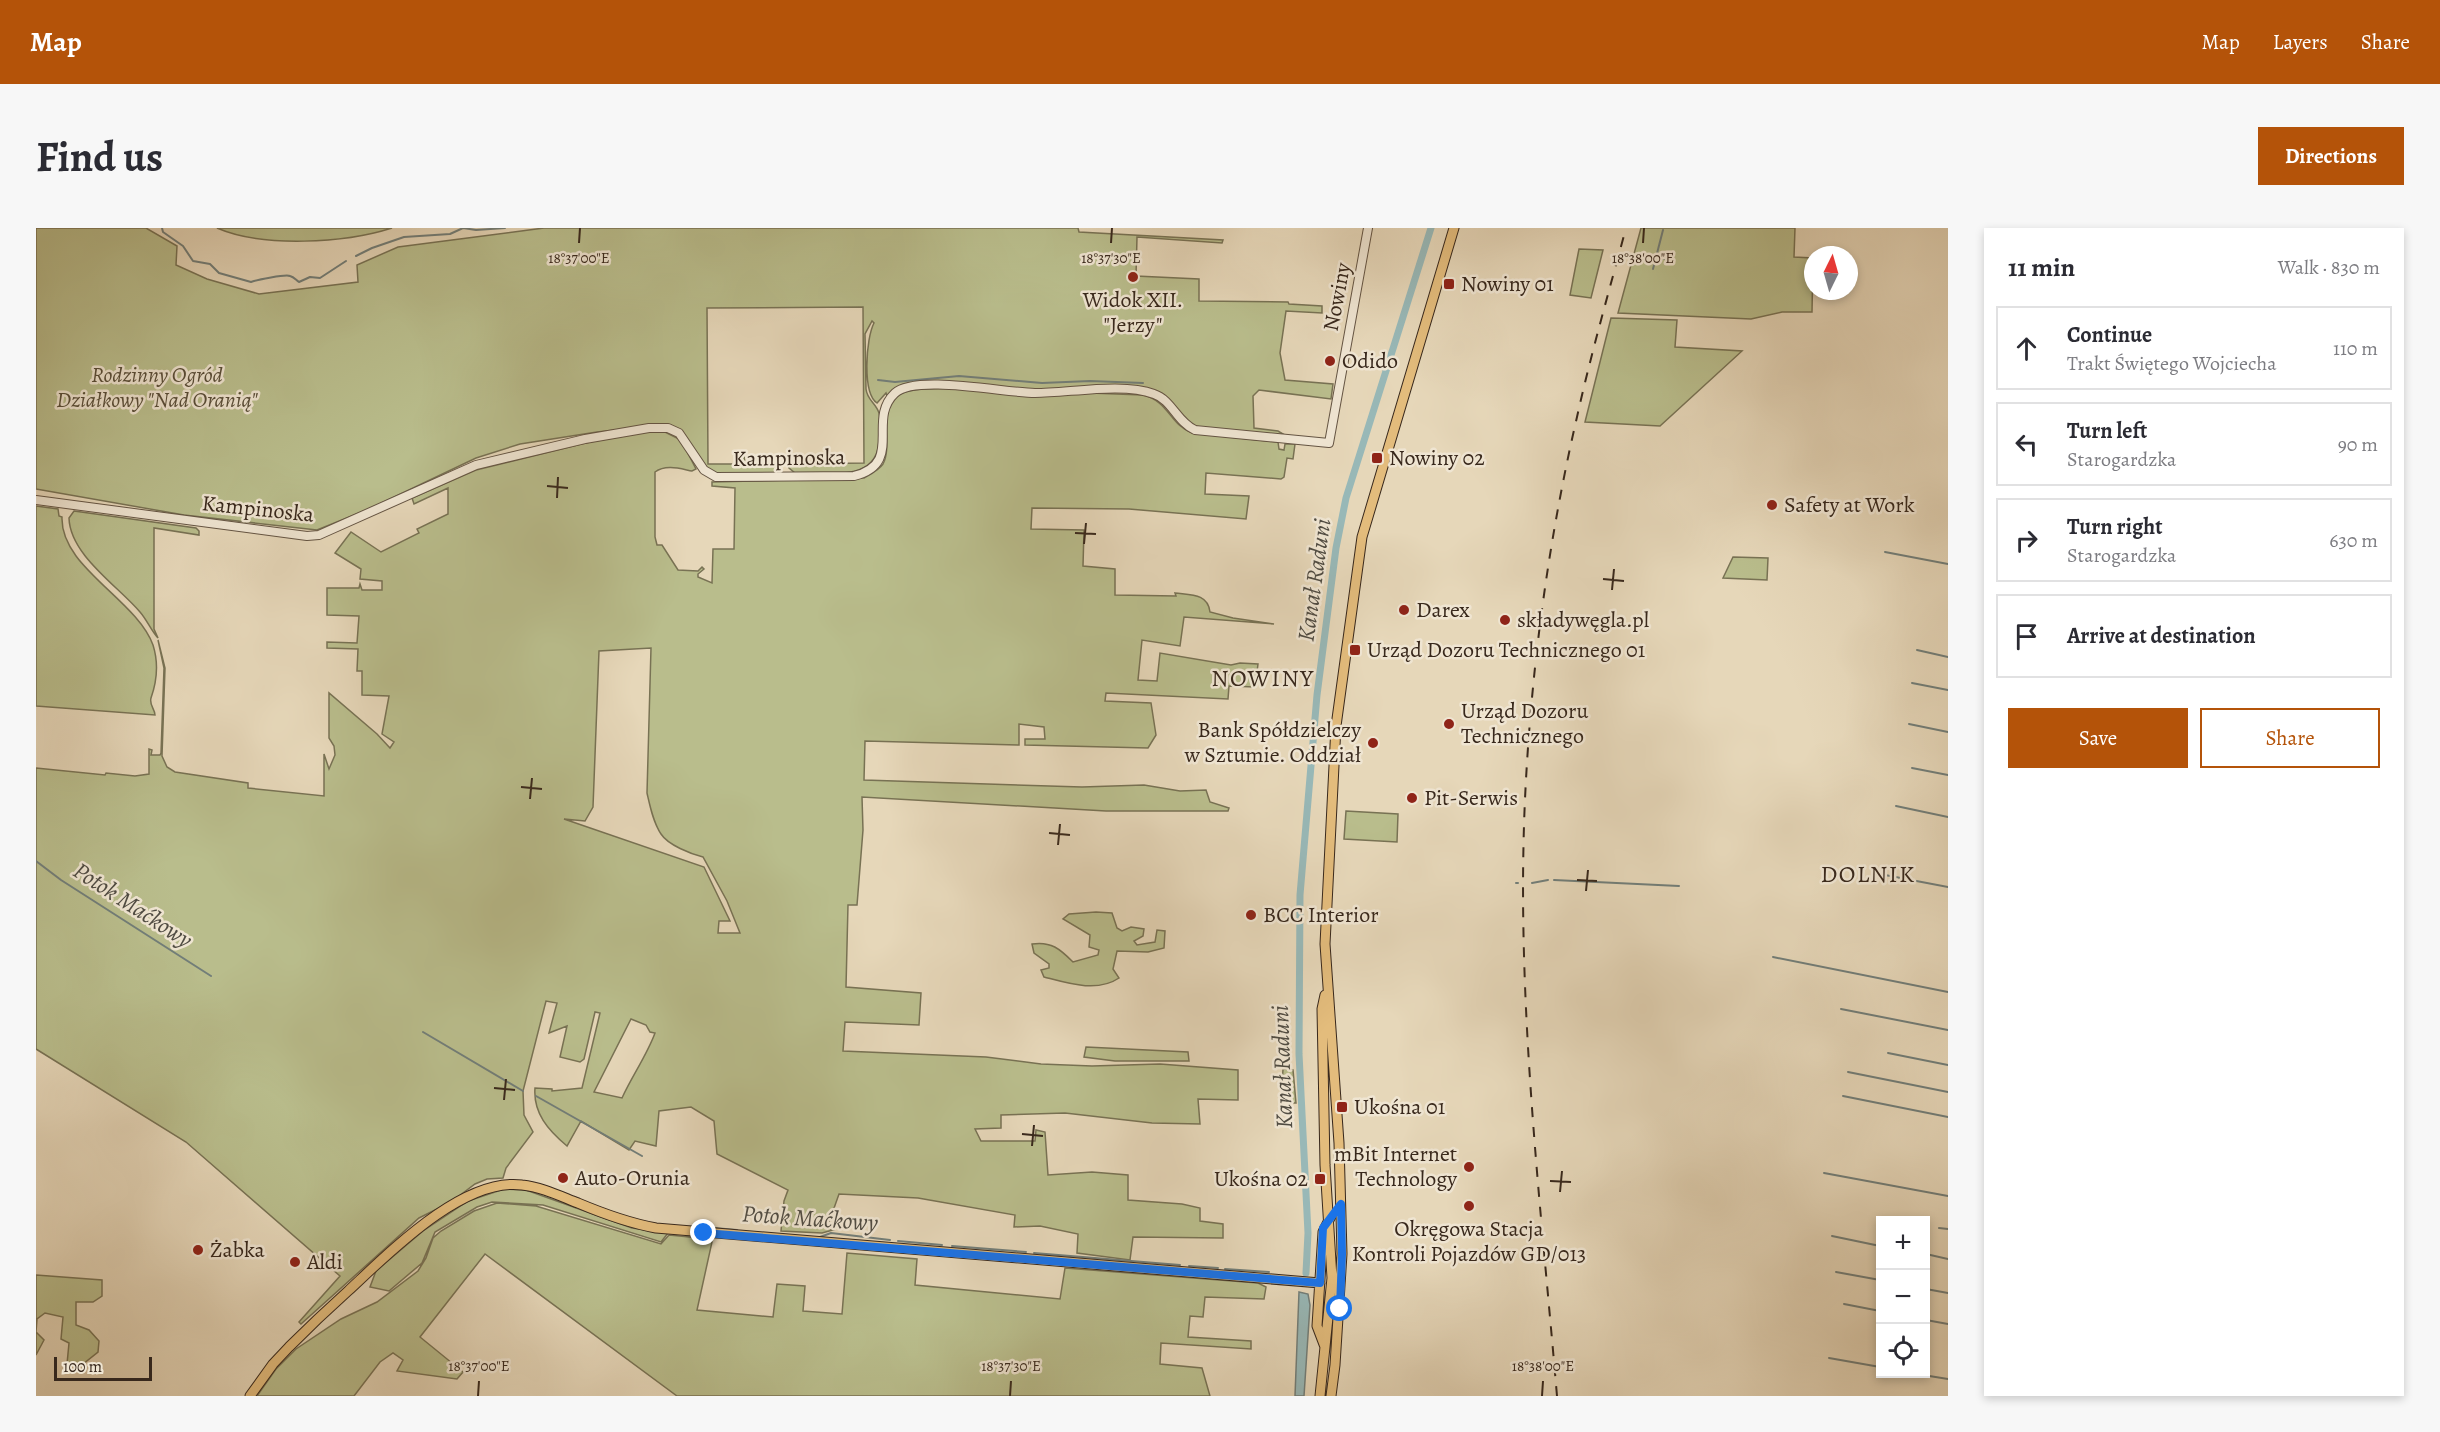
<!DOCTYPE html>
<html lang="en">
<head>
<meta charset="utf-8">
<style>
  body { margin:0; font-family:Alegreya,serif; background:#f7f7f7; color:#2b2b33 }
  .controls { position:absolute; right:18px; bottom:18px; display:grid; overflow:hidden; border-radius:0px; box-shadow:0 3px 9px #0003 }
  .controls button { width:54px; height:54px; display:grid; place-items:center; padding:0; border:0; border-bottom:2px solid #e1e1e2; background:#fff; color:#2b2b33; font:30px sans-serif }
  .compass { position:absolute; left:1768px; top:18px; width:54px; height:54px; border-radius:50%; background:#fff; box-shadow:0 3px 9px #0003; rotate:5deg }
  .scale { position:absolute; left:18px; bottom:15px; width:98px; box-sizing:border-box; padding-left:6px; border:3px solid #38281c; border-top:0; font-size:16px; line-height:21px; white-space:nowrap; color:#38281c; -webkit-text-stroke:4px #efe5d2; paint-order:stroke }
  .stop { position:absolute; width:18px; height:18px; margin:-14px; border:4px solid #1a73e8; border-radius:50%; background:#fff }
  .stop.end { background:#1a73e8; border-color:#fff; box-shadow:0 2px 6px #0008 }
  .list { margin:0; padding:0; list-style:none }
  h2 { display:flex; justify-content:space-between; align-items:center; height:78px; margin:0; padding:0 24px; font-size:26px }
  h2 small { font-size:20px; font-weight:400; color:#7c7c81 }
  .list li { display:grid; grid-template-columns:39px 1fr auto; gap:18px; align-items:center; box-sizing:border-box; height:84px; margin:0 12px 12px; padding:0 12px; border:2px solid #e1e1e2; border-radius:0px }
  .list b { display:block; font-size:22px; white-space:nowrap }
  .list p { margin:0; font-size:20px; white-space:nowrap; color:#7c7c81 }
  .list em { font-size:20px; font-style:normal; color:#7c7c81 }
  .actions { display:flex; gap:12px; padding:18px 24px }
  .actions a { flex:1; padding:14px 0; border:2px solid #b45309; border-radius:0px; text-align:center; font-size:21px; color:#b45309 }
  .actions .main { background:#b45309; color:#fff }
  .icon { flex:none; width:33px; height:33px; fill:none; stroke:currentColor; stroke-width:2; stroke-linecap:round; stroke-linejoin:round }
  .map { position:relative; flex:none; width:1912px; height:1168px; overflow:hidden; border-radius:0px }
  header { display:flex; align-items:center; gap:36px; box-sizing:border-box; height:84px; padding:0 30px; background:#b45309; color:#fff }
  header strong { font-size:28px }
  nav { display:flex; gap:33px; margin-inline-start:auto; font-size:21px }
  .intro { display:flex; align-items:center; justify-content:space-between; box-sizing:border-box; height:144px; padding:0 36px }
  h1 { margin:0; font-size:42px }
  .button { padding:15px 27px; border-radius:0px; background:#b45309; color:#fff; font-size:21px; font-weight:700 }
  main { display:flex; gap:36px; padding:0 36px }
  aside { flex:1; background:#fff; border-radius:0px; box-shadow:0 3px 9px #0003 }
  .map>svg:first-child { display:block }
  .green { fill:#b9bd8c; stroke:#787254; stroke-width:1.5; fill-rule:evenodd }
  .water { fill:#98b8b7; stroke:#727e79; stroke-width:1.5 }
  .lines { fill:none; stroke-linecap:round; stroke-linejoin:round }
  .stream { stroke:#727e79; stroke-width:2 }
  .canal { stroke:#98b8b7; stroke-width:7 }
  .minor-casing { stroke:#645443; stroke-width:10 }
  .major-casing { stroke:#38281c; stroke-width:11 }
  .minor { stroke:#efe5d2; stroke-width:8 }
  .major { stroke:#e3bc7c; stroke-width:9 }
  .rail { stroke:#38281c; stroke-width:2; stroke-dasharray:10 10; stroke-linecap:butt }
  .route { stroke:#1a73e8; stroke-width:8 }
  .ticks { fill:none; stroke:#38281c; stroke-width:2 }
  .poi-dot { fill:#8f2418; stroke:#efe5d2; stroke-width:2 }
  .labels { text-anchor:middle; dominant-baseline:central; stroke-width:5; stroke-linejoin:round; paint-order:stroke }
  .poi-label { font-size:22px; fill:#38281c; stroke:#efe5d2; text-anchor:start }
  .street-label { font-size:22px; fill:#38281c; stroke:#efe5d2 }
  .park-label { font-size:22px; font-style:italic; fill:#584d38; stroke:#efe5d2 }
  .water-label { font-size:24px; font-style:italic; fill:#504c43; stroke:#efe5d2 }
  .neighbourhood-label { font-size:24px; letter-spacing:1.5px; fill:#38281c; stroke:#efe5d2 }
  .ticks-label { font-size:15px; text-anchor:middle; fill:#38281c; stroke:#efe5d2; stroke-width:5; stroke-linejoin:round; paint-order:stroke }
</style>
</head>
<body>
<header>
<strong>Map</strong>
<nav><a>Map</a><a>Layers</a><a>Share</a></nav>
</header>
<div class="intro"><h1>Find us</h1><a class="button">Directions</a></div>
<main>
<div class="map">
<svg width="1912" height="1168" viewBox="0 0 1912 1168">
  <rect width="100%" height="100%" fill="#e6d7b9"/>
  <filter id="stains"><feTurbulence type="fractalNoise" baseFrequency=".00333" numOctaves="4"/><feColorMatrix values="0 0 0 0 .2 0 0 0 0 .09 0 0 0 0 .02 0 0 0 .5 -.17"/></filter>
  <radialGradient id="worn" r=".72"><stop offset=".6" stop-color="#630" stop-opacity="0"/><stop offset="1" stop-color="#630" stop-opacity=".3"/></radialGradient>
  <!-- green -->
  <path class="green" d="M 0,0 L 110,0 L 141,18 L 140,37 L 171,51 L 223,66 L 322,54 L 321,37 L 362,19 L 508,0 L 1042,0 L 1043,4 L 1187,12 L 1186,15 L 1101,9 L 1100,48 L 1163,51 L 1163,73 L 1252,74 L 1253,76 L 1286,78 L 1286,85 L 1250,83 L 1244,125 L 1249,152 L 1297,156 L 1295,171 L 1223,162 L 1217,168 L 1218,200 L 1242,203 L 1252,209 C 1234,207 1166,203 1154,196 C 1136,184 1136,167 1112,161 C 1074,161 1034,163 996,162 C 964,161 873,141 851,168 L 850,165 L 841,175 C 826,165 830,110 838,95 L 836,93 L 829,106 L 830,161 C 831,172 840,175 843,185 C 845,191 843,201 843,208 C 845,256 792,244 759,245 L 753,240 L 751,236 L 828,235 L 827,79 L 671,80 L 672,236 L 699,236 L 699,227 L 708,227 L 709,236 L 747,236 L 741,245 C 729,247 685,248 675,244 C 656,234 658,205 632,196 L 561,204 L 484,216 L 440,230 L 333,281 L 281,302 L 148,287 L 0,261 Z
    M 181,0 L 356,0 C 309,15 227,20 181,0 Z
    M 1605,0 L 1759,0 L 1758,29 L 1777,30 L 1776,84 L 1746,84 L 1715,91 L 1582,85 Z
    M 1543,21 L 1567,22 L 1555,70 L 1534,67 Z
    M 1575,90 L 1641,92 L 1639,119 L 1706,123 L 1624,198 L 1549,194 Z
    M 917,160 L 1107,167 C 1133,173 1134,197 1156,205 L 1242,214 L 1243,221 L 1248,222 L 1249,216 L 1259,216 L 1257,231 L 1251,230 L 1248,249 L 1245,251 L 1170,245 L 1169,266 L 1213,268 L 1210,291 L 1093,281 L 996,280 L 995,301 L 1048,302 L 1047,338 L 1079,341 L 1079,367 L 1140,368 L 1139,365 C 1154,367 1172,365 1174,384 L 1197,390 L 1238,396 L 1148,389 L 1144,418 L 1106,412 L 1102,452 L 1121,453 L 1124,425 L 1195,437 L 1204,435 L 1222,436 L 1219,459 L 1193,458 L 1192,471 L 1070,465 L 1069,473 L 1115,475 L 1120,507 L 1112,520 L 989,517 L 989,511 L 1009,511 L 1008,499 L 983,496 L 983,517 L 829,513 L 828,552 L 1046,559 L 1108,557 L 1144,563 L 1170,562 L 1174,574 L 1193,580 L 1192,583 L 1070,583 L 826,569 L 827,602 L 821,677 L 812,677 L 810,759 L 885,765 L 883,797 L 809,794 L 807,823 L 950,829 L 1005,836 L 1056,838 L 1124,836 L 1202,842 L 1202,872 L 1162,871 L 1164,896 L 1116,895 L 1029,885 L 965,887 L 965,900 L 939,901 L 945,913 L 999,913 L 1000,902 L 1009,904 L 1012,947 L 1056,944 L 1092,947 L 1092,972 L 1146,976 L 1164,980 L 1164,993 L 1187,996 L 1187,1010 L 1097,1009 L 1094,1032 L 1041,1025 L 1042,1006 L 1004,998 L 978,999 L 979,987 L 882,970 L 803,966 L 791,1000 L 797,1002 L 786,1005 L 745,1003 L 748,973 L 752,962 L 681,926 L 678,893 L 655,879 L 623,883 L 620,918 L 599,913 L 593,922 L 545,893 L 531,918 C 512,902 497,885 499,860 L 516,861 L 516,863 L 546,860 L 564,785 L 559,784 L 548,831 L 544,834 L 524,829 L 531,798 L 513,805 L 521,775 L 510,773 L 487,863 L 488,887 L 497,904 L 470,940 L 467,950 L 451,951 L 439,956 L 415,974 L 383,990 L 265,1096 L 263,1094 L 304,1048 L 150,914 L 0,821 L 0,540 L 69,547 L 70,545 L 99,548 L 113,546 L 113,521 L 116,522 L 115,527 L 124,527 L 125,525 L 128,440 L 122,412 L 129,440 L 126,528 L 131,539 L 139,544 L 212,555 L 212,560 L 288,568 L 288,526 L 293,541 L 299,527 L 298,518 L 293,510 L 293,465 L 341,506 L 354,520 L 358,514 L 346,506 L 353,468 L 326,467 L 326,443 L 321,443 L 322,421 L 291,420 L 291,414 L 321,415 L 323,388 L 291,387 L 291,360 L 323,360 L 324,356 L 326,362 L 346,362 L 346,353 L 324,351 L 325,341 L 299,325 L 315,304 L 345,324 L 383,305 L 381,301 L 412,286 L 412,260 L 378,276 L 376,270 L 440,242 L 554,214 L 615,203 L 627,203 L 645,212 L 660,241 L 656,243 C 645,241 630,236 619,244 L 619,309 L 621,317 L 626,317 L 642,342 L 662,343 L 666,339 L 668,341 L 662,346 L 662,349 L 676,355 L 677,321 L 698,321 L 699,260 L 676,258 L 676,254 L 828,250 C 835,246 843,242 847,236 C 858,216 839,179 865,166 C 880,159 901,161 917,160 ZM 615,420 L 611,565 C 614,578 617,594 625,606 C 632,617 655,626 667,629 L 691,673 L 704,705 L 682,705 L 683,693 L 694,693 L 668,639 L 528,591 L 549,593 L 557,579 L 563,423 ZM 595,791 L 610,797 L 614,804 L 619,805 C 611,827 596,848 586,870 L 558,864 Z
    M 0,278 L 22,281 L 23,288 L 26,289 C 24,339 100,371 117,417 C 123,436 121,453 115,470 C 113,477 119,481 119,487 L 0,478 Z
    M 38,283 L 160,300 L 163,303 L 163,307 L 118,300 L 118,401 L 122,410 C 116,404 111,392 104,384 C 82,358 34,327 33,290 Z
    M 1697,329 L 1732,330 L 1731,352 L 1687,350 Z
    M 1310,583 L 1362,586 L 1361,614 L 1308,611 Z
    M 1060,684 L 1076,685 L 1081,700 L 1086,703 L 1095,699 L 1108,701 L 1107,708 L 1098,713 L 1101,717 L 1119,714 L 1121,702 L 1129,703 L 1128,720 L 1112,724 L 1081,723 L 1077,741 L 1083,750 C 1061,765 1031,755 1008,749 L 1005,742 L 1013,740 L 1013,736 L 998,725 L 996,716 C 1015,713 1024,721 1037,734 L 1062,727 L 1063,722 L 1053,719 L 1054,707 L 1027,691 L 1033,686 Z
    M 1050,819 L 1152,824 L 1153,833 L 1079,833 L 1048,829 Z
    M 1247,841 L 1257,842 L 1260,875 L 1245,875 Z
    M 468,961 L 490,962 L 596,1000 L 632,1005 L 625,1014 L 507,977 L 456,974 L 441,979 L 399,1004 L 386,1035 L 353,1063 L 334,1059 L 340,1043 L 387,1003 L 432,973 Z
    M 461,975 L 500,978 L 625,1016 L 633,1007 L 674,1011 L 676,1014 L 661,1082 L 737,1089 L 741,1056 L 769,1058 L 767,1083 L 806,1086 L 811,1025 L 881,1031 L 879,1057 L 1024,1071 L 1029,1040 L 1222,1055 L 1230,1059 L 1228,1071 L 1169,1069 L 1167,1089 L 1154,1088 L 1152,1109 L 1215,1113 L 1215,1121 L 1125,1115 L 1124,1136 L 1166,1140 L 1174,1168 L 641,1168 L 449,1026 L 384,1109 L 427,1144 L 421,1151 L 361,1143 L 367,1132 L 357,1125 L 344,1134 L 318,1168 L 221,1168 L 240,1141 L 260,1121 L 305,1091 L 341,1074 L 382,1043 L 390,1030 L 397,1010 L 405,1003 L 438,983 Z
    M 0,1047 L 66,1052 L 66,1068 L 57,1074 L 40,1074 L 40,1097 L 53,1102 L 63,1113 L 62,1124 L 47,1136 L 31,1136 L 33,1115 L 25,1111 L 27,1089 L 9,1085 L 1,1091 L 0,1104 L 8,1112 L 0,1127 Z"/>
  <!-- water -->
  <path class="water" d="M 1263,1064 L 1272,1066 L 1274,1077 L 1268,1168 L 1259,1168 Z"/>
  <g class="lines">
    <!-- stream -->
    <path class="stream" d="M 126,0 L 127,4 L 147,18 L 157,33 L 174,36 L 183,45 L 215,54 C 220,52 250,46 254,48 C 258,49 260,52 263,54 L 274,49 L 284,50 L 310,33
      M 320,28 L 336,20 L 368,9 L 414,6 L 427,0 L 440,2 L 469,0
      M 1620,28 L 1629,31
      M 1617,41 L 1627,2
      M 842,152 L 859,154 L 923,148 L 1006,155 L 1054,153 L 1107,155
      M 1849,324 L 1912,336
      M 1881,422 L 1912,429
      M 1876,455 L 1912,462
      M 1873,496 L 1912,504
      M 1876,540 L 1912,547
      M 1860,578 L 1912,589
      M 0,633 L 25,652 L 175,748
      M 1849,647 L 1912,659
      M 1518,652 L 1643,658
      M 1480,655 L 1482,655
      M 1496,655 L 1512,652
      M 1737,729 L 1912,764
      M 1805,781 L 1912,802
      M 387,804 L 487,863
      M 1852,825 L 1912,837
      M 1812,844 L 1912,864
      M 500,868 L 606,928
      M 1807,868 L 1912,889
      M 1788,945 L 1912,968
      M 656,998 L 701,1002
      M 1903,1000 L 1912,1001
      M 1796,1008 L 1844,1018
      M 784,1009 L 795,1005 L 854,1012
      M 862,1013 L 906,1017
      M 916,1018 L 990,1024
      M 998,1025 L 1144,1037
      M 1890,1026 L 1912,1031
      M 1153,1038 L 1182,1040
      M 1189,1041 L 1233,1044
      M 1800,1044 L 1844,1052
      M 1890,1061 L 1912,1065
      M 1808,1076 L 1844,1083
      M 1890,1092 L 1912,1096
      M 1793,1130 L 1844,1139
      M 1881,1146 L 1912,1151"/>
    <!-- canal -->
    <path class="canal" d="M 1270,1045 L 1272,1005 L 1263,826 L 1264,667 L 1281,467 L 1300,320 L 1310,270 L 1395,0"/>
    <!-- minor casing -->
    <g class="minor-casing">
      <path id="minor" d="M 0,272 L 271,308 L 283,307 L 440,237 L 549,211 L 613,200 L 632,200 L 643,205 L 668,242 L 680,249 L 818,248 C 869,235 830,192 859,165 C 880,146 970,165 999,165 C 1033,165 1087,154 1118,166 C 1136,172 1141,194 1159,202 L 1293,215 L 1332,0"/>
    </g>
    <!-- major casing -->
    <g class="major-casing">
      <path id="major" d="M 1289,1119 L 1281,1098 L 1287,1004 L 1294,990
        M 214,1168 L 237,1136 L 253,1119 C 272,1100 292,1081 312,1063 C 353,1025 427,949 486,957 C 506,959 524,968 542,975 C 568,986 593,995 620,1000 L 1284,1055
        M 1284,1168 L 1296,1050 L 1289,937 L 1286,781 L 1289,767
        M 1295,1168 L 1299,1137 L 1306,1026 L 1303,915 L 1289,716 L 1300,498 L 1326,309 L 1418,0"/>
    </g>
    <!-- minor -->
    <use href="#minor" class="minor"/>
    <!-- major -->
    <use href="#major" class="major"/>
    <!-- rail -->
    <path class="rail" d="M 1521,1168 C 1504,969 1480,770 1489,571 C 1495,442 1512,314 1541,189 C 1555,126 1573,63 1590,0"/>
  </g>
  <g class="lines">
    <!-- route -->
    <path class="route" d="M 668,1005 L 1284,1055 L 1287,1000 L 1305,976 L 1306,1026 L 1304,1081"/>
  </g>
  <!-- ticks -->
  <path class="ticks" d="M 543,15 L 544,0M 1075,15 L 1076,0M 1607,15 L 1608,0M 511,258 L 532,260M 521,270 L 522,249M 1039,305 L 1060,306M 1048,316 L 1050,295M 1567,351 L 1588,353M 1576,362 L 1578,341M 485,559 L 506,561M 494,571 L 496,550M 1013,605 L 1034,607M 1022,617 L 1024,596M 1541,652 L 1561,653M 1550,663 L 1552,642M 458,860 L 479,862M 468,872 L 470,851M 986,906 L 1007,908M 996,918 L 998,897M 1514,953 L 1535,954M 1524,964 L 1526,943M 442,1168 L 443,1153M 974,1168 L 975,1153M 1506,1168 L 1507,1153"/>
  <!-- markers -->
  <g class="poi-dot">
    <circle cx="1097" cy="49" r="6"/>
    <rect x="1407" y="50" width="12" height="12" rx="3"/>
    <circle cx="1294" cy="133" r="6"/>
    <rect x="1335" y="224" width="12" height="12" rx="3"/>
    <circle cx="1736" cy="277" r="6"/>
    <circle cx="1368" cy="382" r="6"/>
    <circle cx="1469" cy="392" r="6"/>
    <rect x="1313" y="416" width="12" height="12" rx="3"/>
    <circle cx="1413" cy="496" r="6"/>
    <circle cx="1337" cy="515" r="6"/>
    <circle cx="1376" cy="570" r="6"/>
    <circle cx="1215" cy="687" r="6"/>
    <rect x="1300" y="873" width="12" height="12" rx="3"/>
    <circle cx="1433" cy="939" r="6"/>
    <circle cx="527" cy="950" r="6"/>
    <rect x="1278" y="945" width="12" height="12" rx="3"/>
    <circle cx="1433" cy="978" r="6"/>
    <circle cx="162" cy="1022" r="6"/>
    <circle cx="259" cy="1034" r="6"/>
  </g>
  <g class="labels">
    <!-- poi labels -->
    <g class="poi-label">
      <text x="1425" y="56">Nowiny 01</text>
      <text x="1097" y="72" text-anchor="middle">Widok XII.<tspan x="1097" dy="25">"Jerzy"</tspan></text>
      <text x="1306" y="133">Odido</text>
      <text x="1353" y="230">Nowiny 02</text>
      <text x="1748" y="277">Safety at Work</text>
      <text x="1380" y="382">Darex</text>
      <text x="1481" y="392">składywęgla.pl</text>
      <text x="1331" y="422">Urząd Dozoru Technicznego 01</text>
      <text x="1425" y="483">Urząd Dozoru<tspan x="1425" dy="25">Technicznego</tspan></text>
      <text x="1325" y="502" text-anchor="end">Bank Spółdzielczy<tspan x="1325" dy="25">w Sztumie. Oddział</tspan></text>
      <text x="1388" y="570">Pit-Serwis</text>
      <text x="1227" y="687">BCC Interior</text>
      <text x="1318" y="879">Ukośna 01</text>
      <text x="1421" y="926" text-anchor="end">mBit Internet<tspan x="1421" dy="25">Technology</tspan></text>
      <text x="539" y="950">Auto-Orunia</text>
      <text x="1272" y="951" text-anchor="end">Ukośna 02</text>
      <text x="1433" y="1001" text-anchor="middle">Okręgowa Stacja<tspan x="1433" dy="25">Kontroli Pojazdów GD/013</tspan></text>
      <text x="174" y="1022">Żabka</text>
      <text x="271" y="1034">Aldi</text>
    </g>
    <!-- street labels -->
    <g class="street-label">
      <text transform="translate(1301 69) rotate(-79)">Nowiny</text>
      <text transform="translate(753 230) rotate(-1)">Kampinoska</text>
      <text transform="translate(222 281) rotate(6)">Kampinoska</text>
    </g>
    <!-- park labels -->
    <g class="park-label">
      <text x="121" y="147">Rodzinny Ogród<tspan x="121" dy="25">Działkowy "Nad Oranią"</tspan></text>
    </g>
    <!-- water labels -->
    <g class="water-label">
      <text transform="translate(1278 352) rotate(-82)">Kanał Raduni</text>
      <text transform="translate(97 677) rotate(33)">Potok Maćkowy</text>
      <text transform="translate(1246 839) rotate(-92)">Kanał Raduni</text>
      <text transform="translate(774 990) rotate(4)">Potok Maćkowy</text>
    </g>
    <!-- neighbourhood labels -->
    <g class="neighbourhood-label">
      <text x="1227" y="450">NOWINY</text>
      <text x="1832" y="646">DOLNIK</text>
    </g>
  </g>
  <g class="ticks-label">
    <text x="543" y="35">18°37'00"E</text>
    <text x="1075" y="35">18°37'30"E</text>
    <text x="1607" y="35">18°38'00"E</text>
    <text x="443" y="1143">18°37'00"E</text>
    <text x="975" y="1143">18°37'30"E</text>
    <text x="1507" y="1143">18°38'00"E</text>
  </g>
  <rect width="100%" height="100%" filter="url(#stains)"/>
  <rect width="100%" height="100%" fill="url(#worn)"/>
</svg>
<div class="controls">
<button>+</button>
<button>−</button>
<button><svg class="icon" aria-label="locate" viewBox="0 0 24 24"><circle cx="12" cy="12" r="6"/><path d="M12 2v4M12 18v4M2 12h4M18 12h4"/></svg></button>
</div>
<svg class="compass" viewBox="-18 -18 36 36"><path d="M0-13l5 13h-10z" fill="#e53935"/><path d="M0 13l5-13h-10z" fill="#7c7c81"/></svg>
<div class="scale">100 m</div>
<div class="stop" style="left:1304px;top:1081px"></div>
<div class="stop end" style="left:668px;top:1005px"></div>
</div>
<aside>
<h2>11 min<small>Walk · 830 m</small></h2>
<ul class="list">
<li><svg class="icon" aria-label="ahead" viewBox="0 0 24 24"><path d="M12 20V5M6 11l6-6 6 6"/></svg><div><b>Continue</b><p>Trakt Świętego Wojciecha</p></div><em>110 m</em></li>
<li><svg class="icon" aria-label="left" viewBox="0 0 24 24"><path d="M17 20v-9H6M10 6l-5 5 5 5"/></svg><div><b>Turn left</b><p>Starogardzka</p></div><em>90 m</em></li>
<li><svg class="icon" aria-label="right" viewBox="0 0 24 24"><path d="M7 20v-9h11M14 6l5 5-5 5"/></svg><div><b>Turn right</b><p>Starogardzka</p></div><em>630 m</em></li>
<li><svg class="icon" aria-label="arrive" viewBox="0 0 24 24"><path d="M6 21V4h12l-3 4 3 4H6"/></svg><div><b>Arrive at destination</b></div></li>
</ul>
<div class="actions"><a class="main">Save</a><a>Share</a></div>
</aside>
</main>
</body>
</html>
